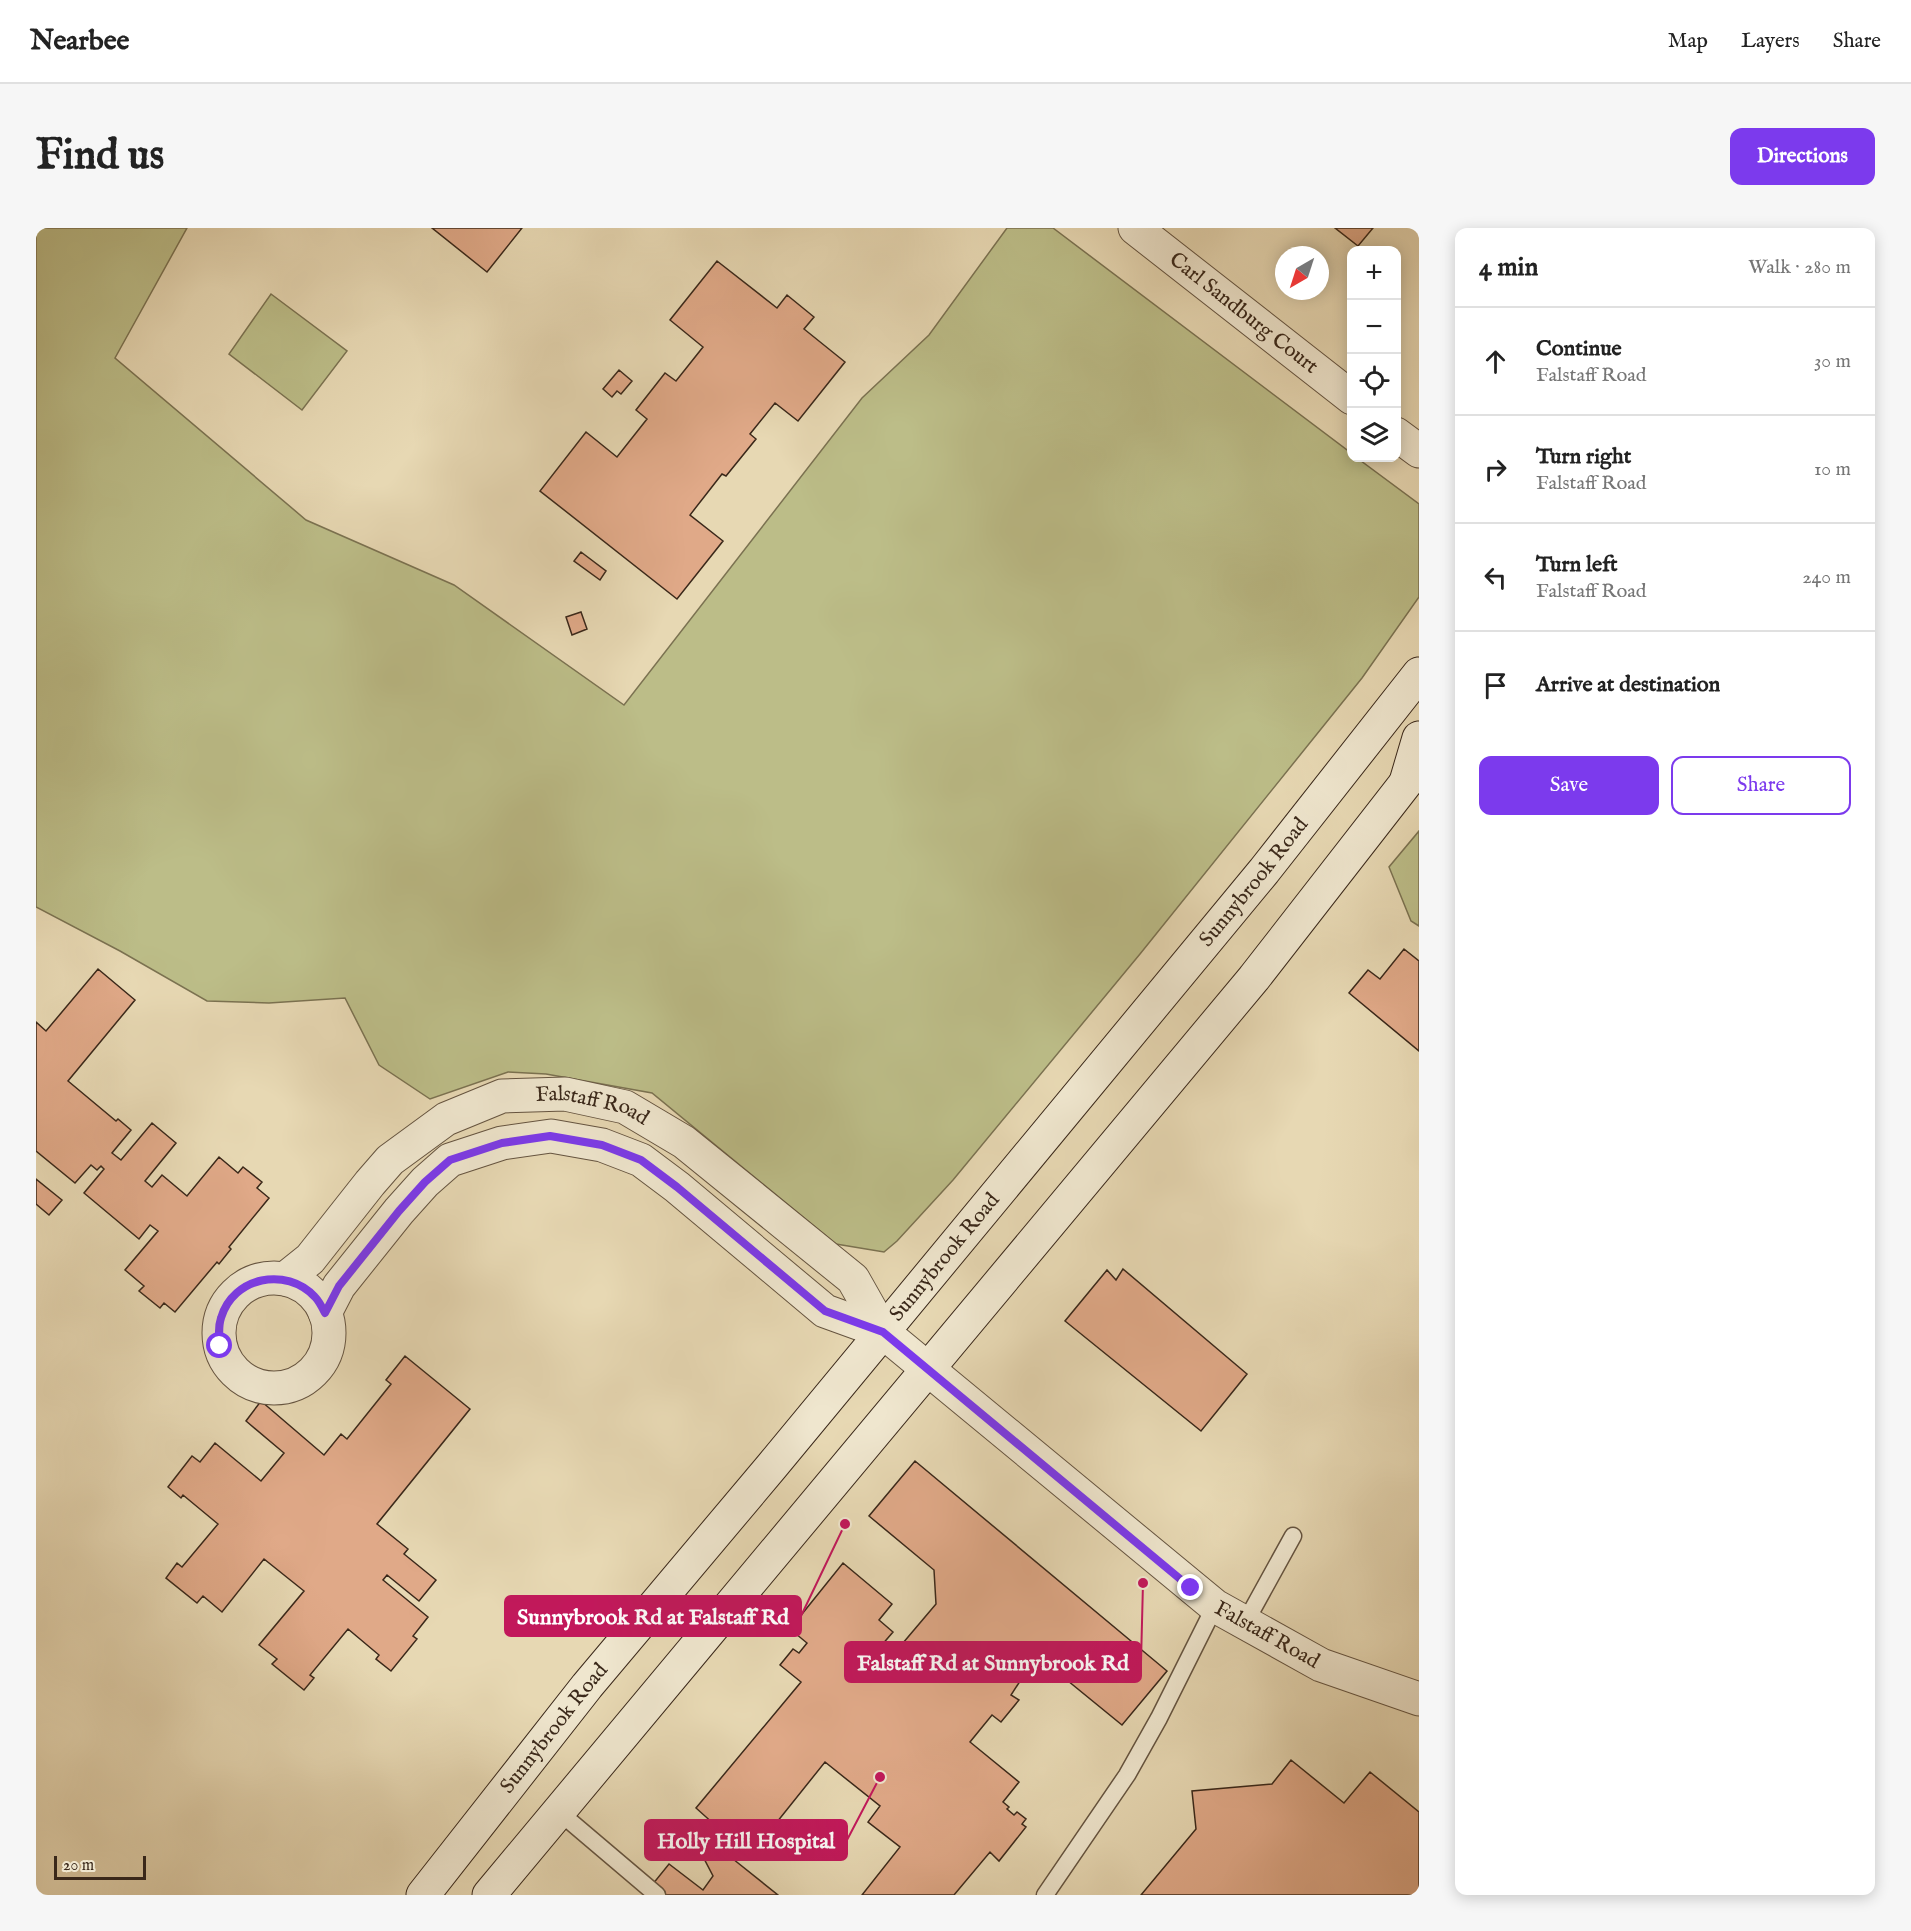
<!DOCTYPE html>
<html lang="en">
<head>
<meta charset="utf-8">
<style>
  body { margin:0; font-family:"IM FELL English",serif; background:#f6f6f6; color:#222 }
  .controls { position:absolute; right:18px; top:18px; display:grid; overflow:hidden; border-radius:12px; box-shadow:0 3px 15px #0003 }
  .controls button { width:54px; height:54px; display:grid; place-items:center; padding:0; border:0; border-bottom:2px solid #e0e0e0; background:#fff; color:#222; font:30px sans-serif }
  .compass { position:absolute; left:1239px; top:18px; width:54px; height:54px; border-radius:50%; background:#fff; box-shadow:0 3px 15px #0003; rotate:219deg }
  .scale { position:absolute; left:18px; bottom:15px; width:92px; box-sizing:border-box; padding-left:6px; border:3px solid #3a281a; border-top:0; font-size:16px; line-height:21px; white-space:nowrap; color:#3a281a; -webkit-text-stroke:4px #efe6ce; paint-order:stroke }
  .stop { position:absolute; width:18px; height:18px; margin:-14px; border:4px solid #7c3aed; border-radius:50%; background:#fff }
  .stop.end { background:#7c3aed; border-color:#fff; box-shadow:0 2px 6px #0008 }
  .list { margin:0; padding:0; list-style:none }
  h2 { display:flex; justify-content:space-between; align-items:center; height:78px; margin:0; padding:0 24px; font-size:26px }
  h2 small { font-size:20px; font-weight:400; color:#767676 }
  .list li { display:grid; grid-template-columns:39px 1fr auto; gap:18px; align-items:center; box-sizing:border-box; height:108px; padding:0 24px; border-top:2px solid #e0e0e0 }
  .list b { display:block; font-size:22px; white-space:nowrap }
  .list p { margin:0; font-size:20px; white-space:nowrap; color:#767676 }
  .list em { font-size:20px; font-style:normal; color:#767676 }
  .actions { display:flex; gap:12px; padding:18px 24px }
  .actions a { flex:1; padding:14px 0; border:2px solid #7c3aed; border-radius:12px; text-align:center; font-size:21px; color:#7c3aed }
  .actions .main { background:#7c3aed; color:#fff }
  .icon { flex:none; width:33px; height:33px; fill:none; stroke:currentColor; stroke-width:2; stroke-linecap:round; stroke-linejoin:round }
  .map { position:relative; flex:none; width:1383px; height:1667px; overflow:hidden; border-radius:12px }
  header { display:flex; align-items:center; gap:36px; box-sizing:border-box; height:84px; padding:0 30px; background:#fff; border-bottom:2px solid #e0e0e0 }
  header strong { font-size:28px }
  nav { display:flex; gap:33px; margin-inline-start:auto; font-size:21px }
  .intro { display:flex; align-items:center; justify-content:space-between; box-sizing:border-box; height:144px; padding:0 36px }
  h1 { margin:0; font-size:42px }
  .button { padding:15px 27px; border-radius:12px; background:#7c3aed; color:#fff; font-size:21px; font-weight:700 }
  main { display:flex; gap:36px; padding:0 36px }
  aside { flex:1; background:#fff; border-radius:12px; box-shadow:0 3px 15px #0003 }
  .map>svg:first-child { display:block }
  .green { fill:#bcbd88; stroke:#7b7251; stroke-width:1.5 }
  .building { fill:#e0a988; stroke:#3a281a; stroke-width:1.5 }
  .lines { fill:none; stroke-linecap:round; stroke-linejoin:round }
  .service-casing { stroke:#655440; stroke-width:19 }
  .minor-casing { stroke:#655440; stroke-width:35 }
  .tertiary-casing { stroke:#655440; stroke-width:35 }
  .secondary-casing { stroke:#3a281a; stroke-width:35 }
  .service { stroke:#efe6ce; stroke-width:16 }
  .minor { stroke:#efe6ce; stroke-width:33 }
  .tertiary { stroke:#efe6ce; stroke-width:33 }
  .secondary { stroke:#efe6ce; stroke-width:33 }
  .route { stroke:#7c3aed; stroke-width:8 }
  .labels { text-anchor:middle; dominant-baseline:central; stroke-width:5; stroke-linejoin:round; paint-order:stroke }
  .street-label { font-size:21px; fill:#3a281a; stroke:#efe6ce }
  .leader { fill:none; stroke:#c2185b; stroke-width:2 }
  .callout-dot { fill:#c2185b; stroke:#efe6ce; stroke-width:2 }
  .callout { fill:#c2185b; stroke:#c2185b; stroke-width:2 }
  .callout-label { font-size:22px; text-anchor:middle; font-weight:bold; fill:#fff }
</style>
</head>
<body>
<header>
<strong>Nearbee</strong>
<nav><a>Map</a><a>Layers</a><a>Share</a></nav>
</header>
<div class="intro"><h1>Find us</h1><a class="button">Directions</a></div>
<main>
<div class="map">
<svg width="1383" height="1667" viewBox="0 0 1383 1667">
  <rect width="100%" height="100%" fill="#e7d8b3"/>
  <filter id="stains"><feTurbulence type="fractalNoise" baseFrequency=".00333" numOctaves="4"/><feColorMatrix values="0 0 0 0 .2 0 0 0 0 .09 0 0 0 0 .02 0 0 0 .5 -.17"/></filter>
  <radialGradient id="worn" r=".72"><stop offset=".6" stop-color="#630" stop-opacity="0"/><stop offset="1" stop-color="#630" stop-opacity=".3"/></radialGradient>
  <!-- green -->
  <path class="green" d="M 0,0 L 151,0 L 79,130 L 270,292 L 418,357 L 588,477 L 826,170 L 893,107 L 971,0 L 1017,0 L 1315,225 L 1316,230 L 1321,230 L 1383,276 L 1383,369 L 1326,450 L 1104,726 L 917,952 L 861,1013 L 848,1024 L 800,1016 L 616,865 L 510,846 L 472,844 L 394,871 L 343,837 L 309,770 L 233,775 L 171,773 L 84,723 L 0,679 Z
    M 235,66 L 311,123 L 266,182 L 193,126 Z
    M 1383,603 L 1383,698 L 1375,693 L 1353,639 Z"/>
  <!-- building -->
  <path class="building" d="M 396,0 L 486,0 L 451,44 Z
    M 1299,0 L 1337,0 L 1322,18 Z
    M 681,33 L 741,80 L 751,67 L 778,89 L 768,101 L 809,134 L 762,193 L 739,175 L 714,206 L 720,211 L 690,248 L 686,246 L 654,287 L 687,313 L 641,371 L 504,263 L 550,204 L 581,229 L 611,191 L 600,182 L 629,145 L 640,153 L 667,119 L 634,92 Z
    M 583,142 L 596,153 L 585,166 L 581,163 L 576,169 L 567,161 Z
    M 545,324 L 570,343 L 564,352 L 538,333 Z
    M 545,384 L 551,401 L 536,407 L 530,389 Z
    M 1368,721 L 1383,733 L 1383,823 L 1313,765 L 1332,742 L 1344,751 Z
    M 62,741 L 99,772 L 32,853 L 80,893 L 82,891 L 95,902 L 76,925 L 85,932 L 116,895 L 140,915 L 109,953 L 116,959 L 126,947 L 151,968 L 183,929 L 202,945 L 207,939 L 226,954 L 221,960 L 233,970 L 193,1019 L 195,1021 L 183,1036 L 181,1034 L 139,1084 L 128,1075 L 124,1080 L 103,1063 L 108,1058 L 89,1042 L 122,1003 L 114,997 L 103,1011 L 48,965 L 68,941 L 65,938 L 61,942 L 55,937 L 39,955 L 0,923 L 0,794 L 10,803 Z
    M 0,951 L 26,972 L 13,987 L 0,976 Z
    M 1087,1041 L 1211,1146 L 1165,1203 L 1029,1093 L 1071,1042 L 1080,1052 Z
    M 369,1128 L 434,1181 L 341,1296 L 372,1321 L 368,1326 L 400,1352 L 383,1373 L 351,1347 L 347,1352 L 392,1389 L 377,1408 L 381,1411 L 355,1443 L 340,1431 L 343,1427 L 312,1401 L 274,1447 L 278,1450 L 268,1462 L 236,1436 L 241,1431 L 223,1417 L 268,1363 L 228,1331 L 186,1384 L 167,1368 L 161,1375 L 130,1350 L 141,1335 L 146,1339 L 182,1296 L 147,1267 L 145,1270 L 132,1259 L 156,1228 L 164,1234 L 179,1215 L 225,1253 L 248,1225 L 210,1193 L 225,1173 L 288,1227 L 305,1206 L 311,1211 L 355,1156 L 350,1152 Z
    M 879,1233 L 1131,1443 L 1086,1497 L 1021,1444 L 988,1447 L 975,1467 L 983,1472 L 965,1494 L 956,1487 L 934,1514 L 983,1554 L 967,1574 L 973,1579 L 971,1581 L 978,1587 L 981,1584 L 990,1591 L 986,1596 L 990,1599 L 963,1633 L 954,1624 L 918,1667 L 826,1667 L 864,1619 L 832,1594 L 844,1578 L 789,1534 L 717,1624 L 698,1609 L 687,1623 L 742,1667 L 608,1667 L 633,1636 L 667,1662 L 677,1648 L 662,1619 L 679,1597 L 660,1580 L 765,1454 L 744,1437 L 757,1421 L 763,1425 L 771,1415 L 754,1401 L 807,1335 L 856,1376 L 843,1392 L 857,1404 L 845,1418 L 875,1443 L 886,1430 L 867,1415 L 900,1376 L 898,1342 L 833,1288 Z
    M 1255,1532 L 1308,1575 L 1334,1544 L 1383,1584 L 1383,1667 L 1105,1667 L 1160,1601 L 1156,1563 L 1236,1556 Z"/>
  <g class="lines">
    <!-- service casing -->
    <g class="service-casing">
      <path id="service" d="M 1209,1395 L 1257,1308
        M 522,1583 L 621,1667
        M 1009,1667 L 1091,1547 L 1123,1490 L 1179,1378"/>
    </g>
    <!-- minor casing -->
    <g class="minor-casing">
      <g id="minor">
        <path id="s1" d="M 1099,0 L 1316,170"/>
        <path d="M 1360,206 L 1383,223"/>
        <circle cx="238" cy="1105" r="55"/>
        <path id="s2" d="M 249,1051 L 274,1031 L 334,955 L 354,932 L 410,891 L 466,868 L 529,866 L 589,879 L 648,914 L 817,1051 L 847,1104"/>
        <path d="M 289,1085 L 303,1058 L 363,983 L 389,954 L 414,932 L 466,915 L 515,908 L 566,917 L 605,932 L 641,959 L 789,1083 L 847,1104"/>
      </g>
    </g>
    <!-- tertiary casing -->
    <g class="tertiary-casing">
      <g id="tertiary">
        <path id="s3" d="M 847,1104 L 1179,1378 L 1285,1437 L 1383,1471"/>
      </g>
    </g>
    <!-- secondary casing -->
    <g class="secondary-casing">
      <g id="secondary">
        <path d="M 1370,554 L 1383,510"/>
        <path id="s4" d="M 387,1667 L 551,1458 L 736,1238 L 1228,643 L 1383,446"/>
        <path d="M 453,1667 L 1218,750 L 1383,538"/>
      </g>
    </g>
    <!-- service -->
    <use href="#service" class="service"/>
    <!-- minor -->
    <use href="#minor" class="minor"/>
    <!-- tertiary -->
    <use href="#tertiary" class="tertiary"/>
    <!-- secondary -->
    <use href="#secondary" class="secondary"/>
  </g>
  <g class="lines">
    <!-- route -->
    <path class="route" d="M 184,1118 C 183,1108 182,1099 185,1090 C 197,1049 250,1038 279,1069 C 283,1073 286,1079 289,1085 L 303,1058 L 363,983 L 389,954 L 414,932 L 466,915 L 514,908 L 566,917 L 605,932 L 641,959 L 789,1083 L 847,1104 L 1155,1360"/>
  </g>
  <g class="labels">
    <!-- street labels -->
    <g class="street-label">
      <text stroke="none"><textPath href="#s1" startOffset="138">Carl Sandburg Court</textPath></text>
      <text stroke="none"><textPath href="#s4" startOffset="1310">Sunnybrook Road</textPath></text>
      <text stroke="none"><textPath href="#s2" startOffset="381">Falstaff Road</textPath></text>
      <text stroke="none"><textPath href="#s4" startOffset="824">Sunnybrook Road</textPath></text>
      <text stroke="none"><textPath href="#s3" startOffset="490">Falstaff Road</textPath></text>
      <text stroke="none"><textPath href="#s4" startOffset="212">Sunnybrook Road</textPath></text>
    </g>
  </g>
  <!-- callouts -->
  <path class="leader" d="M809 1296L765 1388M1107 1355L1105 1434M844 1549L811 1612"/>
  <g class="callout-dot">
    <circle cx="809" cy="1296" r="6"/>
    <circle cx="1107" cy="1355" r="6"/>
    <circle cx="844" cy="1549" r="6"/>
  </g>
  <g class="callout">
    <rect x="469" y="1368" width="296" height="40" rx="6"/>
    <rect x="809" y="1414" width="296" height="40" rx="6"/>
    <rect x="609" y="1592" width="202" height="40" rx="6"/>
  </g>
  <g class="callout-label">
    <text x="617" y="1396">Sunnybrook Rd at Falstaff Rd</text>
    <text x="957" y="1442">Falstaff Rd at Sunnybrook Rd</text>
    <text x="710" y="1620">Holly Hill Hospital</text>
  </g>
  <rect width="100%" height="100%" filter="url(#stains)"/>
  <rect width="100%" height="100%" fill="url(#worn)"/>
</svg>
<div class="controls">
<button>+</button>
<button>−</button>
<button><svg class="icon" aria-label="locate" viewBox="0 0 24 24"><circle cx="12" cy="12" r="6"/><path d="M12 2v4M12 18v4M2 12h4M18 12h4"/></svg></button>
<button><svg class="icon" aria-label="layers" viewBox="0 0 24 24"><path d="M12 4l9 5-9 5-9-5zM3 14l9 5 9-5"/></svg></button>
</div>
<svg class="compass" viewBox="-18 -18 36 36"><path d="M0-13l5 13h-10z" fill="#e53935"/><path d="M0 13l5-13h-10z" fill="#767676"/></svg>
<div class="scale">20 m</div>
<div class="stop" style="left:184px;top:1118px"></div>
<div class="stop end" style="left:1155px;top:1360px"></div>
</div>
<aside>
<h2>4 min<small>Walk · 280 m</small></h2>
<ul class="list">
<li><svg class="icon" aria-label="ahead" viewBox="0 0 24 24"><path d="M12 20V5M6 11l6-6 6 6"/></svg><div><b>Continue</b><p>Falstaff Road</p></div><em>30 m</em></li>
<li><svg class="icon" aria-label="right" viewBox="0 0 24 24"><path d="M7 20v-9h11M14 6l5 5-5 5"/></svg><div><b>Turn right</b><p>Falstaff Road</p></div><em>10 m</em></li>
<li><svg class="icon" aria-label="left" viewBox="0 0 24 24"><path d="M17 20v-9H6M10 6l-5 5 5 5"/></svg><div><b>Turn left</b><p>Falstaff Road</p></div><em>240 m</em></li>
<li><svg class="icon" aria-label="arrive" viewBox="0 0 24 24"><path d="M6 21V4h12l-3 4 3 4H6"/></svg><div><b>Arrive at destination</b></div></li>
</ul>
<div class="actions"><a class="main">Save</a><a>Share</a></div>
</aside>
</main>
</body>
</html>
